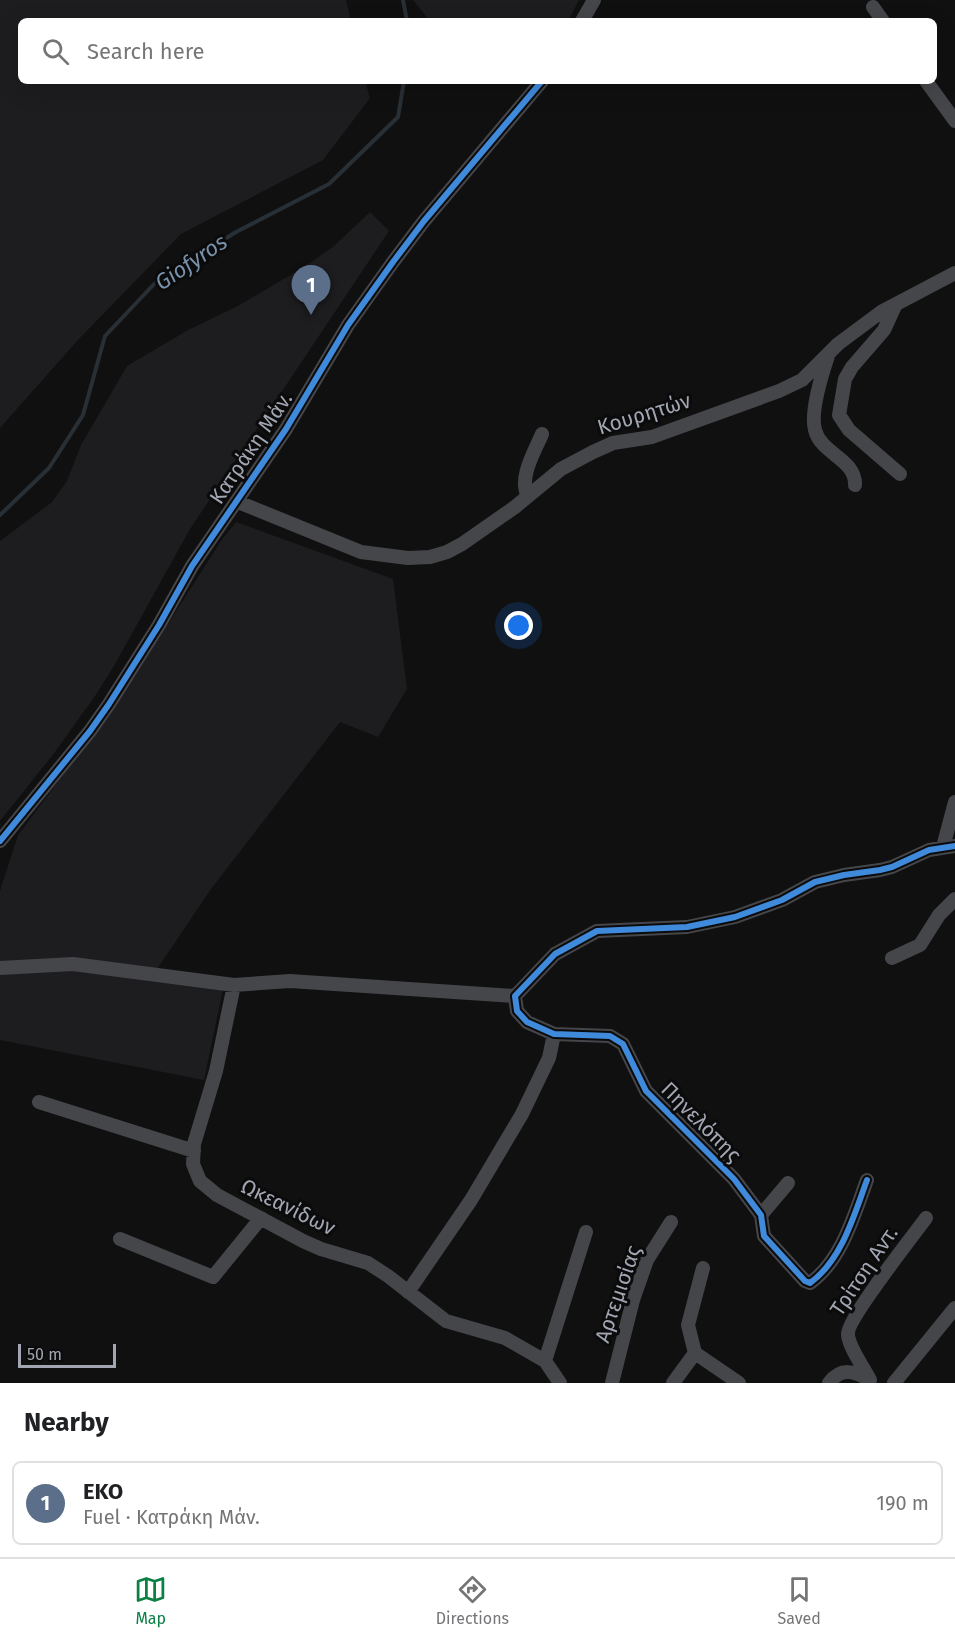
<!DOCTYPE html>
<html lang="en">
<head>
<meta charset="utf-8">
<style>
  body { margin:0; font-family:"Fira Sans",sans-serif; background:#f6f6f6; color:#202124 }
  .scale { position:absolute; left:18px; bottom:15px; width:98px; box-sizing:border-box; padding-left:6px; border:3px solid #a2a6b2; border-top:0; font-size:16px; line-height:21px; white-space:nowrap; color:#a2a6b2; -webkit-text-stroke:4px #0b0b0c; paint-order:stroke }
  .you { position:absolute; left:519px; top:626px; width:21px; height:21px; margin:-15px; border:4px solid #fff; border-radius:50%; background:#1a73e8; box-shadow:0 0 0 9px #1a73e833 }
  .badge { display:grid; place-items:center; width:39px; height:39px; border-radius:50%; background:#0b8043; color:#fff; font-size:20px; font-weight:700 }
  .pin { position:absolute; translate:-50% -50px; filter:drop-shadow(0 2px 3px #0008) }
  .pin::after { content:''; position:absolute; top:32px; width:21px; height:18px; background:inherit; clip-path:polygon(0 0,100% 0,50% 100%) }
  .list { margin:0; padding:0; list-style:none }
  h2 { display:flex; justify-content:space-between; align-items:center; height:78px; margin:0; padding:0 24px; font-size:26px }
  h2 small { font-size:20px; font-weight:400; color:#757577 }
  .list li { display:grid; grid-template-columns:39px 1fr auto; gap:18px; align-items:center; box-sizing:border-box; height:84px; margin:0 12px 12px; padding:0 12px; border:2px solid #e0e0e0; border-radius:9px }
  .list b { display:block; font-size:22px; white-space:nowrap }
  .list p { margin:0; font-size:20px; white-space:nowrap; color:#757577 }
  .list em { font-size:20px; font-style:normal; color:#757577 }
  .icon { flex:none; width:33px; height:33px; fill:none; stroke:currentColor; stroke-width:2; stroke-linecap:round; stroke-linejoin:round }
  .map { position:relative; flex:none; width:955px; height:1383px; overflow:hidden }
  .search { position:absolute; background:#fff; box-shadow:0 6px 24px #0002; left:18px; right:18px; top:18px; height:66px; display:flex; align-items:center; gap:15px; box-sizing:border-box; padding:0 21px; border-radius:9px; color:#757577; font-size:22px }
  .sheet { height:174px; background:#fff }
  nav { display:flex; justify-content:space-around; align-items:center; box-sizing:border-box; height:84px; border-top:2px solid #e0e0e0; background:#fff; font-size:16px; color:#757577 }
  nav a { display:grid; justify-items:center; gap:3px }
  nav .on { color:#0b8043 }
  .map>svg:first-child { display:block }
  .built { fill:#1d1d1f }
  .lines { fill:none; stroke-linecap:round; stroke-linejoin:round }
  .stream { stroke:#282f35; stroke-width:4 }
  .minor { stroke:#454649; stroke-width:14 }
  .cycleway-casing { stroke:#0b0b0c; stroke-width:10 }
  .cycleway { stroke:#408adc; stroke-width:6 }
  .labels { text-anchor:middle; dominant-baseline:central; stroke-width:6; stroke-linejoin:round; paint-order:stroke }
  .street-label { font-size:21px; fill:#a2a6b2; stroke:#0b0b0c }
  .water-label { font-size:22px; font-style:italic; fill:#7992ac; stroke:#0b0b0c }
</style>
</head>
<body>
<div class="map">
<svg width="955" height="1383" viewBox="0 0 955 1383">
  <rect width="100%" height="100%" fill="#101011"/>
  <!-- built -->
  <path class="built" d="M 0,0 L 346,0 L 351,21 L 21,21 L 21,81 L 365,81 L 370,98 L 323,160 L 181,234 L 77,341 L 0,428 Z
    M 413,0 L 579,0 L 568,21 L 430,21 Z
    M 370,212 L 389,231 L 190,529 L 114,666 L 95,696 L 55,752 L 0,821 L 0,541 L 52,502 L 67,481 L 81,445 L 127,366 L 188,330 L 238,306 L 304,267 L 334,246 Z
    M 236,522 L 393,579 L 407,689 L 378,737 L 340,722 L 211,889 L 149,981 L 223,989 L 204,1080 L 0,1040 L 0,891 L 18,835 L 118,702 L 221,541 Z"/>
  <g class="lines">
    <!-- stream -->
    <path class="stream" d="M 403,0 L 407,21
      M 0,515 L 49,468 L 83,415 L 105,336 L 157,281 L 236,232 L 329,184 L 398,117 L 404,81"/>
    <!-- minor -->
    <path class="minor" d="M 873,7 L 883,21
      M 582,21 L 594,0
      M 926,81 L 955,121
      M 895,306 L 884,330 L 852,367 L 845,379 L 839,415 L 849,430 L 900,474
      M 828,356 C 822,374 810,412 815,430 C 821,454 856,459 855,485
      M 528,496 C 518,478 535,451 542,434
      M 238,502 L 361,552 L 408,558 L 430,557 L 447,552 L 462,544 L 515,507 L 561,469 L 593,452 L 613,443 L 652,437 L 779,391 L 802,380 L 838,344 L 881,312 L 955,273
      M 0,841 L 90,731 L 109,704 L 159,625 L 192,566 L 286,429 L 348,325 L 393,262 L 424,221 L 542,81
      M 943,847 L 955,802
      M 892,958 L 920,945 L 939,915 L 955,899
      M 0,968 L 73,964 L 234,985 L 290,981 L 515,996
      M 234,985 L 216,1071 L 194,1144 L 193,1164 L 200,1181 L 217,1195 L 303,1241 L 321,1249 L 368,1263 L 388,1276 L 446,1321 L 505,1338 L 545,1361 L 560,1383
      M 39,1102 L 194,1151
      M 867,1180 C 854,1215 842,1260 810,1283 L 805,1281 L 764,1236 L 761,1215 L 734,1179 L 646,1091 L 623,1044 L 610,1036 L 554,1034 L 527,1022 L 517,1011 L 515,996 L 555,954 L 597,931 L 687,927 L 735,917 L 782,900 L 815,882 L 844,875 L 880,870 L 892,867 L 929,850 L 955,846
      M 761,1215 L 788,1183
      M 120,1239 L 213,1277 L 261,1218
      M 408,1292 L 471,1200 L 522,1114 L 549,1058 L 554,1034
      M 695,1353 L 688,1325 L 703,1268
      M 545,1361 L 586,1232
      M 870,1380 C 864,1368 848,1346 848,1334 C 847,1319 913,1236 926,1218
      M 612,1383 L 633,1300 L 647,1260 L 671,1222
      M 673,1383 L 695,1353 L 739,1383
      M 829,1383 C 841,1367 854,1371 870,1380
      M 894,1383 L 955,1308"/>
    <!-- cycleway casing -->
    <g class="cycleway-casing">
      <path id="cycleway" d="M 0,841 L 90,731 L 109,704 L 159,625 L 192,566 L 286,429 L 348,325 L 393,262 L 424,221 L 542,81
        M 867,1180 C 854,1215 842,1260 810,1283 L 805,1281 L 764,1236 L 761,1215 L 734,1179 L 646,1091 L 623,1044 L 610,1036 L 554,1034 L 527,1022 L 517,1011 L 515,996 L 555,954 L 597,931 L 687,927 L 735,917 L 782,900 L 815,882 L 844,875 L 880,870 L 892,867 L 929,850 L 955,846"/>
    </g>
    <!-- cycleway -->
    <use href="#cycleway" class="cycleway"/>
  </g>
  <g class="labels">
    <!-- street labels -->
    <g class="street-label">
      <text transform="translate(644 414) rotate(-17)">Κουρητών</text>
      <text transform="translate(251 448) rotate(-56)">Κατράκη Μάν.</text>
      <text transform="translate(701 1122) rotate(45)">Πηνελόπης</text>
      <text transform="translate(288 1207) rotate(26)">Ωκεανίδων</text>
      <text transform="translate(864 1271) rotate(-56)">Τρίτση Αντ.</text>
      <text transform="translate(618 1294) rotate(-71)">Αρτεμισίας</text>
    </g>
    <!-- water labels -->
    <g class="water-label">
      <text transform="translate(191 262) rotate(-34)">Giofyros</text>
    </g>
  </g>
</svg>
<div class="scale">50 m</div>
<div class="you"></div>
<div class="pin badge" style="left:311px;top:315px;background:#5c6f8a">1</div>
<div class="search"><svg class="icon" aria-label="search" viewBox="0 0 24 24"><circle cx="10" cy="10" r="6"/><path d="M15 15l6 6"/></svg>Search here</div>
</div>
<section class="sheet">
<h2>Nearby<small></small></h2>
<ul class="list">
<li><span class="badge" style="background:#5c6f8a">1</span><div><b>EKO</b><p>Fuel · Κατράκη Μάν.</p></div><em>190 m</em></li>
</ul>
</section>
<nav>
<a class="on"><svg class="icon" aria-label="map" viewBox="0 0 24 24"><path d="M3 6l6-2 6 2 6-2v14l-6 2-6-2-6 2zM9 4v14M15 6v14"/></svg>Map</a>
<a><svg class="icon" aria-label="directions" viewBox="0 0 24 24"><path d="M12 3l9 9-9 9-9-9zM9 14v-3h6M13 9l2 2-2 2"/></svg>Directions</a>
<a><svg class="icon" aria-label="saved" viewBox="0 0 24 24"><path d="M7 4h10v16l-5-4-5 4z"/></svg>Saved</a>
</nav>
</body>
</html>
